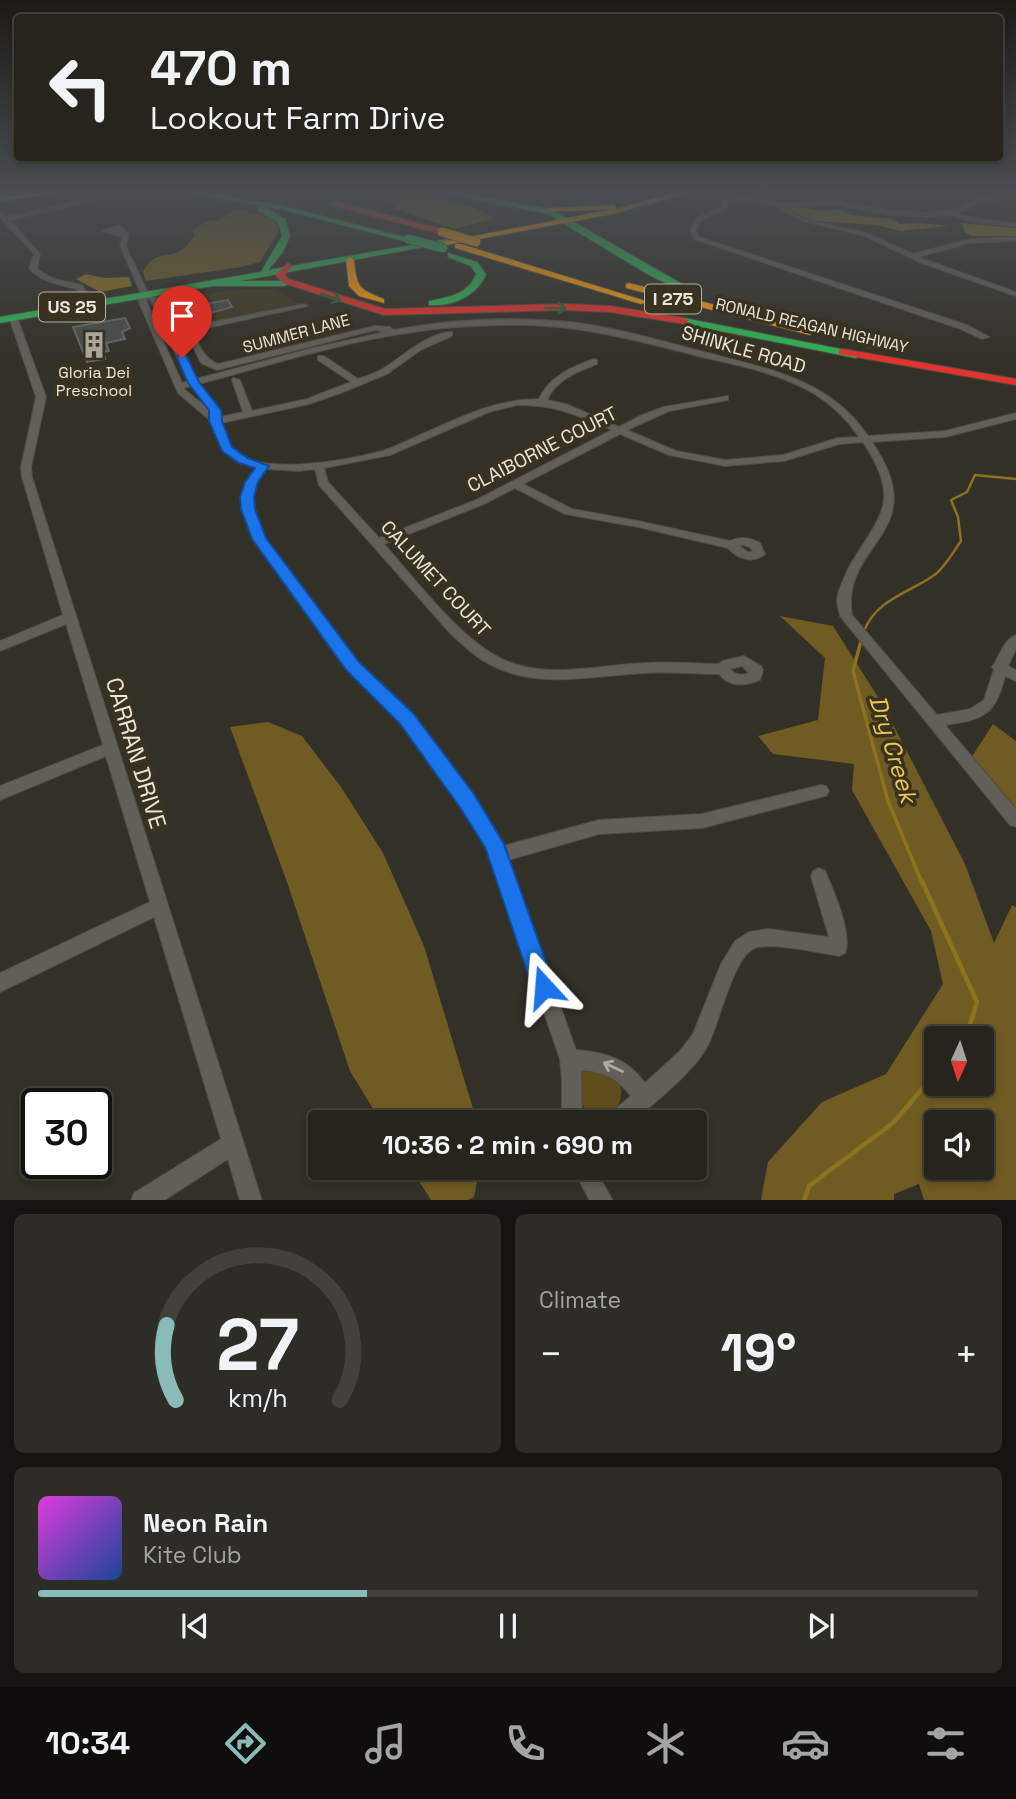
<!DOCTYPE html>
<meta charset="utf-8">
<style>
:root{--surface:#26241d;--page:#2e2c26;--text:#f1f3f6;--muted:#a4a4a4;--line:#42413b;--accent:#8bbbb9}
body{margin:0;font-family:"Space Grotesk",sans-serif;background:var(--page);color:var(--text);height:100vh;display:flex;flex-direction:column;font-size:26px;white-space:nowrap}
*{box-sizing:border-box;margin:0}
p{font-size:23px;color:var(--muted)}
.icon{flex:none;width:38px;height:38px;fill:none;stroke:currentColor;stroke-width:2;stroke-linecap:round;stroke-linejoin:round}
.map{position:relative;height:1200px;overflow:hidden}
.drawer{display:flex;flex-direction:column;gap:14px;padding:14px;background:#151410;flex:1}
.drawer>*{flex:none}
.banner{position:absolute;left:14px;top:14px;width:989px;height:147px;border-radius:7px;box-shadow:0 4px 10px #0003,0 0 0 2px var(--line);background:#26241d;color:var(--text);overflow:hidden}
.needle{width:46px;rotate:183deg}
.tools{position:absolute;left:924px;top:1026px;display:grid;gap:14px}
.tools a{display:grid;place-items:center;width:70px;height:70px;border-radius:7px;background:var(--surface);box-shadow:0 4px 10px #0003,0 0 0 2px var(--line);font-size:35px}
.speed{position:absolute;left:21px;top:1088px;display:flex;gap:14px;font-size:35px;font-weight:700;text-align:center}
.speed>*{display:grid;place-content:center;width:91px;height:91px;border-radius:50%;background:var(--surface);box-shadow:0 4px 10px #0003,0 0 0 2px var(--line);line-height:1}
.speed .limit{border:4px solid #111;border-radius:10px;background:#fff;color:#111}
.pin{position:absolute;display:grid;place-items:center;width:60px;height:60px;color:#fff;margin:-72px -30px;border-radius:50% 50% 50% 0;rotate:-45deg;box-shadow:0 0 7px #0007}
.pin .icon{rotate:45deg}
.me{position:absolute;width:77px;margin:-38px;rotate:341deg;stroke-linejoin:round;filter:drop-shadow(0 0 5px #0008)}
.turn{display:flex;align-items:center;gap:24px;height:147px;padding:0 21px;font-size:32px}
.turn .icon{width:91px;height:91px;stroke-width:2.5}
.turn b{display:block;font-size:49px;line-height:60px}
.big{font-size:52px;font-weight:600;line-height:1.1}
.drawer .card{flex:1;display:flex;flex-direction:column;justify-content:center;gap:10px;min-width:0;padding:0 24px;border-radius:10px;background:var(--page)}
.drawer .dial{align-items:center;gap:0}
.dial svg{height:182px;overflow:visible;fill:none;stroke:var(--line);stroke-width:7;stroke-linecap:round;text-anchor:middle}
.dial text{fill:var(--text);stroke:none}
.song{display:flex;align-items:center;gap:21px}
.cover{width:84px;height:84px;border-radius:10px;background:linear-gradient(135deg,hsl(300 70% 55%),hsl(220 70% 35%))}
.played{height:7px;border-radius:4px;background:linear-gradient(90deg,var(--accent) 35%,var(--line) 35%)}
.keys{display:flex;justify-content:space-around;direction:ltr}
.heat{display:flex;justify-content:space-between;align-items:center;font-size:38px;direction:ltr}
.drawer .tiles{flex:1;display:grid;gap:14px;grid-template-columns:1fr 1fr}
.card:last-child{grid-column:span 2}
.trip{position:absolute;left:308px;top:1110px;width:399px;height:70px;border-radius:7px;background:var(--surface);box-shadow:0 4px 10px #0003,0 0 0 2px var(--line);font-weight:600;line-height:70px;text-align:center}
.dock{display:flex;height:112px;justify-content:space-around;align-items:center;background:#0f0e0c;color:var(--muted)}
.dock .icon{width:49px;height:49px}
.dock .current{color:var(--accent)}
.dock b{font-size:32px;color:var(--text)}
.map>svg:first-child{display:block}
.built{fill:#423923}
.green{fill:#5f4d1a}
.forest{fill:#705b22;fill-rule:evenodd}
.water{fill:#8d721f}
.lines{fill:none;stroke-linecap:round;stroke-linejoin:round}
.stream-far2{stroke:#8d721f;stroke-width:2.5}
.stream-far1{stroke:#8d721f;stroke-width:3.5}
.stream{stroke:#8d721f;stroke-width:4.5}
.building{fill:#4a4d4b;stroke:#656966;stroke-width:2}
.street-casing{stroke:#504d44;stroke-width:2}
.fast-casing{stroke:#504d44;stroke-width:2}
.slow-casing{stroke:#504d44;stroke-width:2}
.jam-casing{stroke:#504d44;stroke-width:2}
.street{fill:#625f59;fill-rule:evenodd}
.fast{fill:#30b455;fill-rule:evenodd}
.slow{fill:#ff9f0a;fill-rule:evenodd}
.jam{fill:#e5322d;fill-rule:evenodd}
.fast-bridge-casing{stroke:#504d44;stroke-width:10;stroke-linecap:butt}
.slow-bridge-casing{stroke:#504d44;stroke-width:10;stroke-linecap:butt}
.fast-bridge{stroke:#30b455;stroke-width:9}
.slow-bridge{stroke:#ff9f0a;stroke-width:9}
.oneway{stroke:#366033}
.oneway2{stroke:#ada9a0}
.route{fill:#1a73e8;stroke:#114b97;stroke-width:2}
.labels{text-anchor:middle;stroke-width:7;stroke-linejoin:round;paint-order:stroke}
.far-street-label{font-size:16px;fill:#eae6db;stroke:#393221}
.far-poi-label{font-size:16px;fill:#eae6db;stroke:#393221}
.shield{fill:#393221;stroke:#b5b0a3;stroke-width:2}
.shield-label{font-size:18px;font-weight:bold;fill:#eae6db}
.street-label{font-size:19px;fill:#eae6db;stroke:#393221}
.near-street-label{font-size:23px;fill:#eae6db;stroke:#393221}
.near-water-label{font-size:24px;font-style:italic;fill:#eec551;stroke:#393221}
</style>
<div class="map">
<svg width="1016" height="1201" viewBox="0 0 1016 1201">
<rect width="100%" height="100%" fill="#333027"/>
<path class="built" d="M490,193H666L631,203L575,205Z
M248,289H273L304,306L171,332L153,298L159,294L163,298Z"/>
<path class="green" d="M581,1069C589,1070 602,1069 609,1073C627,1081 623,1104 611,1116C576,1125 581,1092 581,1069Z"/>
<path class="forest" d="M396,193C431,193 461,201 492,216L493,219L455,229L392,208L396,206L384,199Z
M236,209L268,216L279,225L278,233L260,262L241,267L146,281L143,272C155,248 166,261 183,249C187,246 191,240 195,236L192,230L208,221L219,220Z
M780,616L833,626L883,705L965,864L994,943L1012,905L1016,907V1200H924L919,1184L894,1194V1200H761L768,1162L822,1102L886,1074L943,984L931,931L852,790L854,764L773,754L758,736L818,720L825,658ZM936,1038H982V1083H936ZM936,1122H982V1167H936Z
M268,722L302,736L341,787L383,853L424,946L477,1122H381L350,1071L287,882L230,727Z
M993,724L1016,741V810L971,758Z
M410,1167H480L474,1197L468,1200H431Z"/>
<path class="water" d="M801,207L821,211L839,209L852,215L891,219L900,224L921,223L949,226L901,231L877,225L813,221L785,208Z
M962,223L1016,228V236H972L965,233Z
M86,274L104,278L129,277L132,286L100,292L76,279Z"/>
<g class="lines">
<path class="stream-far2" d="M864,631C876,600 908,593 933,576C944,569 953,552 961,541L958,517L951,500L967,492L975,475L1016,479"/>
<path class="stream-far1" d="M861,641L853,671L888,801L922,883"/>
<path class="stream" d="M922,881L977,1002L966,1038
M804,1201L809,1186L893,1123L936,1073"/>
</g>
<path class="building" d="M228,300L232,307L200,316L198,314L186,316L182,308Z
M125,318L130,328L122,332L125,339L106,343L109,351L103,352L105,359L87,362L73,327Z"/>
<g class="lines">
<defs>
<path id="street" d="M696,193L747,196L780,203L838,201L885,210L925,213L958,209L979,197L1016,193V196L981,201L962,212L956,214L973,218L1016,223V227L973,222L949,215L925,217L885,214L838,205L784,207L806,219L869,234L913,254L970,239L1016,237V241L970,243L918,257L1016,292V296L921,263L865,236L802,221L775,206L728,198L727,209L701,220L696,229L699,237L967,325L989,337L982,339L961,329L694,239L690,229L697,218L722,207V197Z
M90,198L92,201L10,220L40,254L37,268C49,280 65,281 82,285L94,303L90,305H87L76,289C59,284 42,283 29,268L34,254L0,217V211L7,217Z
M119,225L129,234L126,246L148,293L157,298L172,330L304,304L308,306L198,330C194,344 206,359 218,364L375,326L390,327L393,330C453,319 518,316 578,323C622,329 665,342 708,353C770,369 830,380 868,436L945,431L1016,413V419L945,437L872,442C935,534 840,542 852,615L937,715L970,709L984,700L994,669L992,667C1000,657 1002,641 1016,635V649L1008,666L1016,670V681L1005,676C995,716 984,719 945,725L1016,809V827L1010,825L840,616C839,611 837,605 837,600C838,589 844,579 848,569C878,516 904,504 863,442L839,444L784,461L725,466L669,455L620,434L523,484L572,509L638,521L730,541C741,536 750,538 760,543L765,554C752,564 738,559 728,548L638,527L565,514L515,488L484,504L384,544C416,580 460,639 502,659C545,680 599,665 645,663C670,661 695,664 719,664L722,661L744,656L761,666L763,670L760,680C745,686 730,688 719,674C694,674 668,671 643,673C593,676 540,689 493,666C476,658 463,645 450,633L319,485L315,469L299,471L266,469L257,482L252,497L253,509L264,538L358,664L412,715L471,795L503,846L599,820L702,814L821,785L826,786L829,791L826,796L821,797L702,828L599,834L508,860L576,1050C605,1052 628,1059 645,1083L679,1052L693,1034L721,964L735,941L749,932L768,929L829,937L811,876L813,871L819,868L825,871C833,889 853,935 845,953L839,956C820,953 769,941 753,949C733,959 719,1024 708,1045C695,1071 654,1103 632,1122H605L608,1115L631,1096C617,1078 604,1072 581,1070L582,1122H562V1080L560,1059L487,847L461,805L402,723L348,670L253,539L243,509L242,497L247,482L257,467L239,463L223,451L212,422L178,393L138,300L141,294L120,246L122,237L102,231ZM147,298L150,299L165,331L160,333L146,300ZM522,325C587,326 643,342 706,358C742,366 780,374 813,393C831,404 847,419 859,437L838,438L783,455L725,460L676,451L627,430L669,411L728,400V396L664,407L642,415L619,427L566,404L547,400C557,379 577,372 597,364V360L594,359C571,367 549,377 539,399C492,399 453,421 411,439C402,443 392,448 382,451C349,460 255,478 231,448C226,442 224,430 221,423L309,404L338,394L387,374L422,349L452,336V332C429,332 403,356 384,368C376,373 367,376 358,379L324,356H318V360L351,382L307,399L252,411L240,380L233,378L232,380L243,412L220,417V409L199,384C270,365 341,342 414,332C450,326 486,325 522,325ZM375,330L385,332L313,348L196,379L174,334L189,331L188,336L201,363L217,370ZM161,336H167L188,381L182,383ZM191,386L210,409L211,411L185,390L184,388ZM517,405C558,405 575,415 612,430L476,500L379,538L328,482L324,468L390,455L489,412ZM744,545L751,548L753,552H748L739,546ZM742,666L749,673C742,676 735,675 730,669Z
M10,315L17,317L46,397L31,467L32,477L262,1201H240L228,1159L163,1201H131L134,1193L221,1139L154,917L0,992V973L150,902L106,756L0,800V786L103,745L66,624L0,651V641L63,615L22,477L21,467L36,397L9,317Z
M572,1167H594L613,1201H590Z"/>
<path id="fast" d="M188,193H208L284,206L412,239L408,242L284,210Z
M443,193H461L553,210L696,292L688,294L649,275L548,214Z
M258,207H264L285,219L290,236L283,252L268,270L447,239L451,242L240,281H287V285L284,286H213L0,323V317L261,272L282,236L278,222L258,211Z
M448,253L477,262L486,274C477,296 452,307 429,305V301C448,297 468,295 476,274L471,266L448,257Z
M684,318L856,352L861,355L856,358L680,323L679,321Z
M797,321L876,343L877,345L872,348L793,326V322Z"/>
<path id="slow" d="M32,193H59L0,201V197Z
M673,193H687L613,214L447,245L443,242L614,209L545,212L548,208L614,205L617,209Z
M455,244H461L649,302L641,304L455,248Z
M350,257L354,260C357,287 358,289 384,299V303L359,296L349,286L346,260Z
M629,283L814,330L815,332L810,335L626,288V284Z"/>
<path id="jam" d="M333,201L445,230L446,232L442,234L330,205Z
M288,263L292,266L285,275L289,279L385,309L566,304L610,306L684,318L689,321L684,324L610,312L566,310L384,315L283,283L275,275Z
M843,349L1016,379V385L839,354V350Z"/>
</defs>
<use href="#street" class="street-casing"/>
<use href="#fast" class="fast-casing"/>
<use href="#slow" class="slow-casing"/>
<use href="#jam" class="jam-casing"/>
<use href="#street" class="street"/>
<use href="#fast" class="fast"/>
<use href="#slow" class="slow"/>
<use href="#jam" class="jam"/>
<defs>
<path id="fast-bridge" d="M408,239L443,248"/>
<path id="slow-bridge" d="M442,232L476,242"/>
</defs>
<use href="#fast-bridge" class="fast-bridge-casing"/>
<use href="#slow-bridge" class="slow-bridge-casing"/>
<use href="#fast-bridge" class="fast-bridge"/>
<use href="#slow-bridge" class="slow-bridge"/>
</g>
<defs><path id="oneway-shaft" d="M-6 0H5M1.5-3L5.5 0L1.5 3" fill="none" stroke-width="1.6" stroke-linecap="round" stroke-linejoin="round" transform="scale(1.75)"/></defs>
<g class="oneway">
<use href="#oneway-shaft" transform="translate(331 297) rotate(19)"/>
<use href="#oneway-shaft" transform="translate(556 308) rotate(-1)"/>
</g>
<use class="oneway2" href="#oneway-shaft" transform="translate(613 1067) rotate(-155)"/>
<linearGradient id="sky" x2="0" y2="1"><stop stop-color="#1c1a15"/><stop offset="0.53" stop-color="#4a4e52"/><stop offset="1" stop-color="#4a4e52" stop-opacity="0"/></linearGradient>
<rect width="1016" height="361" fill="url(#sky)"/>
<path class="route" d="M178,355H186L199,382L221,410L222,421L232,447L248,458L269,466L258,482L254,497L255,509L266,538L359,662L413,713L474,794L504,844L555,987L552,995L544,999L535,995L485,847L459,806L400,724L347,671L252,539L241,509L240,497L245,482L255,468L239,463L222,451L209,421V410L188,383L177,358Z"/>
<defs>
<symbol id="building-bare" viewBox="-9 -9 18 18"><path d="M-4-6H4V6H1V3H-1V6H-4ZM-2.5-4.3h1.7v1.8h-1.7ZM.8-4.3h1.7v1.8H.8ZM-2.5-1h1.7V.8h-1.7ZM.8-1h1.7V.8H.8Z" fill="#aaa69c" stroke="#393221" stroke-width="2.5" paint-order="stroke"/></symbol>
</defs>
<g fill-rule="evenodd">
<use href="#building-bare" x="75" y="326" width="38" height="38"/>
</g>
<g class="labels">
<g class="far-street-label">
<text transform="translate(812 325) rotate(13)" y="6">RONALD REAGAN HIGHWAY</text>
<text transform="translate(296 333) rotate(-15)" y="6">SUMMER LANE</text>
</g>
<g class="far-poi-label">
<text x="94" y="378">Gloria Dei<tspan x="94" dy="18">Preschool</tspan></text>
</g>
<g class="shield">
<rect x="645" y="284.5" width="56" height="29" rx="5"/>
<rect x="39" y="292.5" width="66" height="29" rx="5"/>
</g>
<g class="shield-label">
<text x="673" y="305">I 275</text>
<text x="72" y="313">US 25</text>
</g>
<g class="street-label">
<text transform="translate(744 349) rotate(16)" y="7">SHINKLE ROAD</text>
<text transform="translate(542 449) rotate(-27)" y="7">CLAIBORNE COURT</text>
<text transform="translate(436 578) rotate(47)" y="7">CALUMET COURT</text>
</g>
<g class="near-street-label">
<text transform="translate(136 753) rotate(73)" y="8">CARRAN DRIVE</text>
</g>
<g class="near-water-label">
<text transform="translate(893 749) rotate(73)" y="8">Dry Creek</text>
</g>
</g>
</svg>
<div class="tools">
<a><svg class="needle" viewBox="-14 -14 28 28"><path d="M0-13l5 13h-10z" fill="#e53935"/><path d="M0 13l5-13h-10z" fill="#a4a4a4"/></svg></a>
<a><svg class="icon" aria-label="sound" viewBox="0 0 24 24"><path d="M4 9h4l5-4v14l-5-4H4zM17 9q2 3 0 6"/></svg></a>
</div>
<div class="speed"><div class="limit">30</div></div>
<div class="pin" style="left:182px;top:358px;background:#d93025"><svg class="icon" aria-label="arrive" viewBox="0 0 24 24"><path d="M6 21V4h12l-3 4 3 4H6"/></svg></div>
<svg class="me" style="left:544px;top:987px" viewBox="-20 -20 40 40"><path d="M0-17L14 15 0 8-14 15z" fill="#1a73e8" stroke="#fff" stroke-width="4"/></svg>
<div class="trip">10:36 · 2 min · 690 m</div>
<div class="banner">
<div class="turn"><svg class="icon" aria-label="left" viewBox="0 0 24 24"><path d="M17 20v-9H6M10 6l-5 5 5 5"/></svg><div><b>470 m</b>Lookout Farm Drive</div></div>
</div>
</div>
<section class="drawer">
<div class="tiles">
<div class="card dial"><svg viewBox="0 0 100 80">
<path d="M14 69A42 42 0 1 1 86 69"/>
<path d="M14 69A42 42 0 0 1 10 36" stroke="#8bbbb9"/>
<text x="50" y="56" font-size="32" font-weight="700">27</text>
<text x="50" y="72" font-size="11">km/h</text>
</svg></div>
<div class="card"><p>Climate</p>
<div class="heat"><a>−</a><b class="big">19°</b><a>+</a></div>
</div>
<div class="card">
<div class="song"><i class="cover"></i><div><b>Neon Rain</b><p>Kite Club</p></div></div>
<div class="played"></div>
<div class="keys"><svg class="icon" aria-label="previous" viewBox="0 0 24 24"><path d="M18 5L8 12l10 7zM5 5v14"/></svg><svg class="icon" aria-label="pause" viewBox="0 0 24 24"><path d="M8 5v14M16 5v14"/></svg><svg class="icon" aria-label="next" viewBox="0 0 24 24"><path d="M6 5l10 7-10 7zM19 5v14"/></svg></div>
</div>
</div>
</section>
<nav class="dock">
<b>10:34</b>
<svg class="icon current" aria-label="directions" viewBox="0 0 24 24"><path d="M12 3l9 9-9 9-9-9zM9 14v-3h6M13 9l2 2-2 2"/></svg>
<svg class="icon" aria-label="music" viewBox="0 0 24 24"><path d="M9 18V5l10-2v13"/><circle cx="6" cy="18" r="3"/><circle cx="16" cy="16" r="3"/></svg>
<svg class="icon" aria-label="phone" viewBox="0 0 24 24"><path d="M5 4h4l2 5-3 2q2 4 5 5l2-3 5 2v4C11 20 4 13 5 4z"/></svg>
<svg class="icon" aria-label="climate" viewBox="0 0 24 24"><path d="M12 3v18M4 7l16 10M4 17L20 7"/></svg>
<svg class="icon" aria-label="car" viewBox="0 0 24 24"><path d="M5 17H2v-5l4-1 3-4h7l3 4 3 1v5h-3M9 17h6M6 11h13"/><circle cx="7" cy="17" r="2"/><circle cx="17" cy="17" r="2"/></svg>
<svg class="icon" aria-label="filters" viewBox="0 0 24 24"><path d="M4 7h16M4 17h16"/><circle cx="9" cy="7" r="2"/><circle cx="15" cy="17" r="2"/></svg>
</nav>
